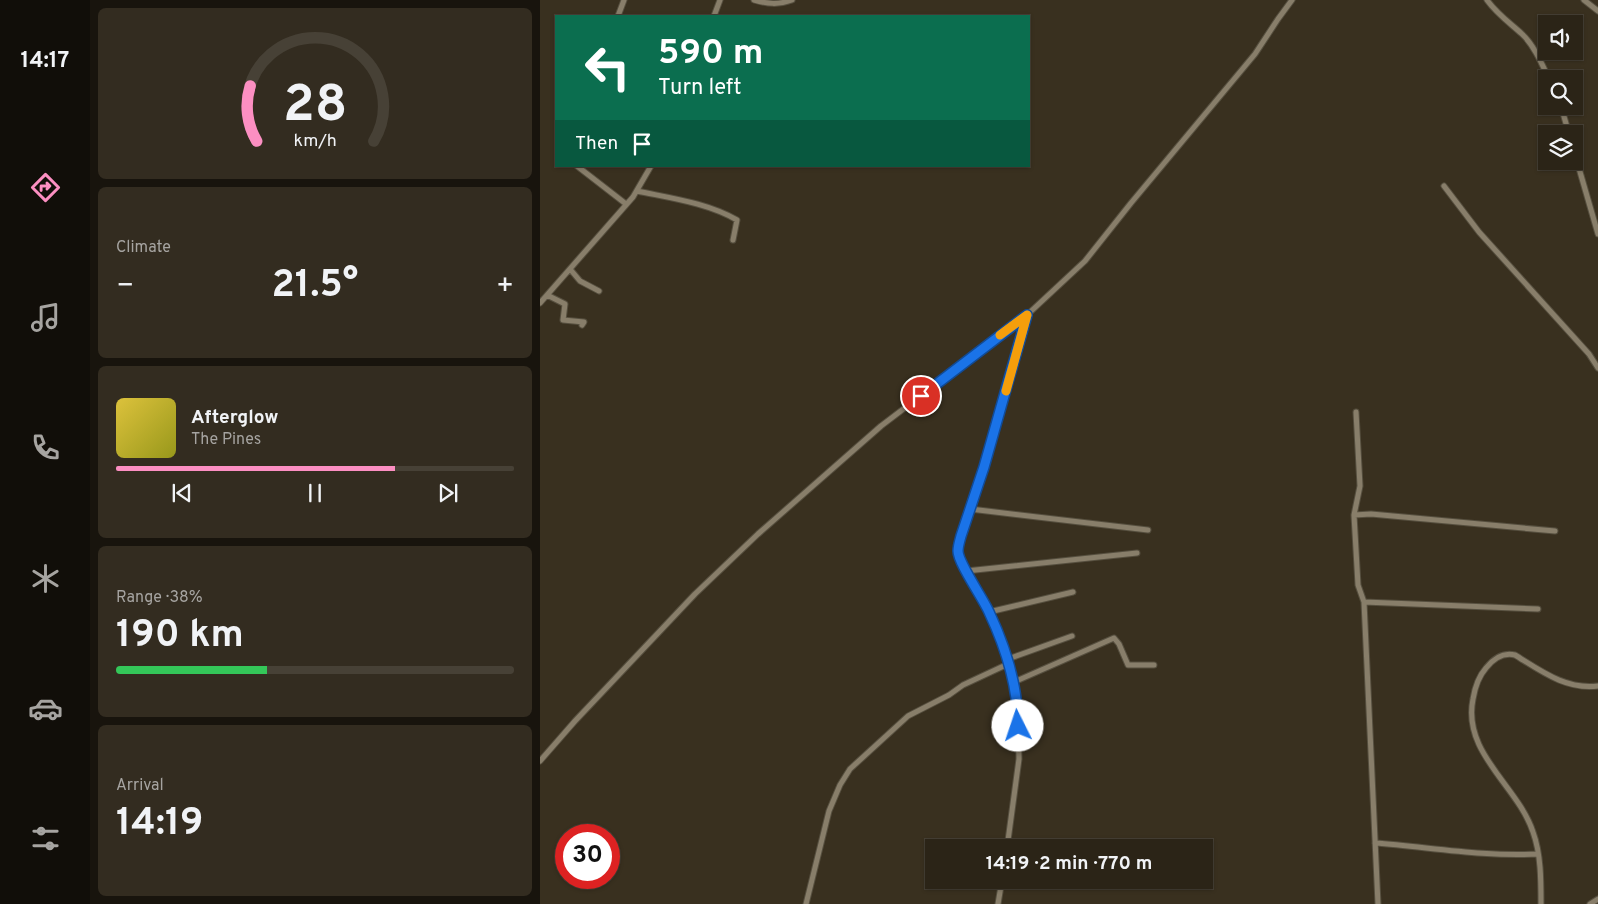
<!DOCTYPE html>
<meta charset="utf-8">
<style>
:root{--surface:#2b2417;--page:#332c20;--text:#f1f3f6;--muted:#a6a4a1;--line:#474136;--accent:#fc8fc2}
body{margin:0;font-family:Overpass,sans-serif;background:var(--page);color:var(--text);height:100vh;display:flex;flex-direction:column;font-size:19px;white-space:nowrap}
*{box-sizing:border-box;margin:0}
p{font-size:16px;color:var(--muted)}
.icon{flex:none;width:28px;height:28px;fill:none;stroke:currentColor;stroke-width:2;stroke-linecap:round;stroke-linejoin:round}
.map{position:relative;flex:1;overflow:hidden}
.sheet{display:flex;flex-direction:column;gap:8px;padding:8px;background:#18140d;width:450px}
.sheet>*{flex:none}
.guide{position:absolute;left:15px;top:15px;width:475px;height:152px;border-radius:0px;box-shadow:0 1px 4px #0004,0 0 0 1px var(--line);background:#0b6e4f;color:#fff;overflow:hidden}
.tools{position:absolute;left:998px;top:15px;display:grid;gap:10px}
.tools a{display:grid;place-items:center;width:45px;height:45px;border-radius:0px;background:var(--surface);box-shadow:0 1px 4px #0004,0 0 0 1px var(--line);font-size:25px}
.speed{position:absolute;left:15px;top:824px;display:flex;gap:10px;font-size:25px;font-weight:700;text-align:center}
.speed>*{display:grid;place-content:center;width:65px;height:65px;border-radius:50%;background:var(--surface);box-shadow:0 1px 4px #0004,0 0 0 1px var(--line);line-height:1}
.speed .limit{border:8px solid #d22;background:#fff;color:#111}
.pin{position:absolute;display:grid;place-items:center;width:42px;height:42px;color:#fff;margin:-21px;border:2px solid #fff;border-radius:50%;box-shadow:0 1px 5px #0007}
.me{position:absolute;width:55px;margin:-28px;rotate:356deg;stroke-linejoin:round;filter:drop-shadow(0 0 4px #0008)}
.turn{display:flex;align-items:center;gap:18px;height:105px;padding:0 20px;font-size:22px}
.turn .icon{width:65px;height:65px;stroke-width:2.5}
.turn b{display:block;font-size:35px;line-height:42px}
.then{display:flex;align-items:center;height:48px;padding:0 20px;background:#0003;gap:10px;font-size:19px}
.big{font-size:38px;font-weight:700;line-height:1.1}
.sheet .card{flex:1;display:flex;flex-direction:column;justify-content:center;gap:8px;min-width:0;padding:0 18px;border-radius:8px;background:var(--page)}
.sheet .dial{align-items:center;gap:0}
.dial svg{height:130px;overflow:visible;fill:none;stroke:var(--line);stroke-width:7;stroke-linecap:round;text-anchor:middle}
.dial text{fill:var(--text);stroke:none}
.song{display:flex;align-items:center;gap:15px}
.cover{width:60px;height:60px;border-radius:8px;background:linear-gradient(135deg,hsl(50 70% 55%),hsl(60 70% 35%))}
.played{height:5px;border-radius:2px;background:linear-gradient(90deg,var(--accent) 70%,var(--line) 70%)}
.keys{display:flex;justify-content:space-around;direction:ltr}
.heat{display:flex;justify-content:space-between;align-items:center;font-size:28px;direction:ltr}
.charge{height:8px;border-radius:4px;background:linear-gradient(90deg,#34c759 38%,var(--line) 0)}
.trip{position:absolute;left:385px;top:839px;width:288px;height:50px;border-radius:0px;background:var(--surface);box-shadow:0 1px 4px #0004,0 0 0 1px var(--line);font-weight:700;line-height:50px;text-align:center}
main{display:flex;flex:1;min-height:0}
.menu{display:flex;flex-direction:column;width:90px;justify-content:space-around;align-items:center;background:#110e09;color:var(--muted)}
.menu .icon{width:35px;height:35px}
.menu .on{color:var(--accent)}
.menu b{font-size:22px;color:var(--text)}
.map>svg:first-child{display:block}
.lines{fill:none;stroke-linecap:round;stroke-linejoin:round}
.minor-casing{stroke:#564f3f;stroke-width:7}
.minor{stroke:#887e6a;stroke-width:5}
.route-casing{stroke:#114b97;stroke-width:12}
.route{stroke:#1a73e8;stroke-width:9}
.slow{stroke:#f59e0b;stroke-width:9}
</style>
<main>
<nav class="menu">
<b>14:17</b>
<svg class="icon on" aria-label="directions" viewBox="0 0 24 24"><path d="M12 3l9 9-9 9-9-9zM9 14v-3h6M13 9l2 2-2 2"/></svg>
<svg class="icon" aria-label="music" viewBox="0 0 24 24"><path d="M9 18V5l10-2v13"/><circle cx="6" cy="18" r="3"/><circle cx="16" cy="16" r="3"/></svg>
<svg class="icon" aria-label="phone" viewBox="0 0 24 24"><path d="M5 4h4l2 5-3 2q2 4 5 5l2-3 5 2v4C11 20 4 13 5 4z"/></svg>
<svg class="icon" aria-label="climate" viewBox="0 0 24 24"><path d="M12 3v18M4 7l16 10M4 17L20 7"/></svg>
<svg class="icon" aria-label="car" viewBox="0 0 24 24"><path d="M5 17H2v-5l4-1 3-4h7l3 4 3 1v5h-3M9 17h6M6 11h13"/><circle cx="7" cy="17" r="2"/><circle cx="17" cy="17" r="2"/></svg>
<svg class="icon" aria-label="filters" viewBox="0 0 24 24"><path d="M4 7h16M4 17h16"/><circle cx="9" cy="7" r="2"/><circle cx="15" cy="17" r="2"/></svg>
</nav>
<section class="sheet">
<div class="card dial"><svg viewBox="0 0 100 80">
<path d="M14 69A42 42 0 1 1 86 69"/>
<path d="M14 69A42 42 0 0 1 10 35" stroke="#fc8fc2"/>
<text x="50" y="56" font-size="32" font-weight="700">28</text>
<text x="50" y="72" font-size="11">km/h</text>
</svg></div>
<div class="card"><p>Climate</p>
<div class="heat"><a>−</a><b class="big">21.5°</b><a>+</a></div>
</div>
<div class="card">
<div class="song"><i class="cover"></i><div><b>Afterglow</b><p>The Pines</p></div></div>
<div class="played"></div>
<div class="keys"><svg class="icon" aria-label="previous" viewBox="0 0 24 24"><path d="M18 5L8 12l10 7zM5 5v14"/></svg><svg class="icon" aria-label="pause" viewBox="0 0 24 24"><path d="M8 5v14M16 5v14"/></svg><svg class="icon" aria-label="next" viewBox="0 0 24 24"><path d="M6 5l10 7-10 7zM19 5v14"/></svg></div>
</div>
<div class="card"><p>Range · 38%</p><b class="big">190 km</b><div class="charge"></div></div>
<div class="card"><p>Arrival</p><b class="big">14:19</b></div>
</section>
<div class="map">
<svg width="1058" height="904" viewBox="0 0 1058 904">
<rect width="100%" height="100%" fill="#39301f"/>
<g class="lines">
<defs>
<path id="minor" d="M214,0C228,4 238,5 252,0
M947,0C957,14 970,23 982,34C994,45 1002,64 1009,79
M1044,0L1058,11
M78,16L84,0
M174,16L180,0
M1021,106L1029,134
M1034,151L1058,234
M37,166L86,204
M904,186L939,232L1049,354L1058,368
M97,191C130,198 168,203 197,220L193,240
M30,269L40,281L59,291
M7,295L25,304L23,320L44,322L42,325
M0,303L93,197L111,166
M816,412L820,486L814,515L818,585L824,602L838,904
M430,509L608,530
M814,515L831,514L1015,531
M426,571L597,553
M824,602L998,609
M449,612L533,592
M468,659L532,636
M474,682L574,638L579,644L588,665H614
M0,761L35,721L155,594L218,534L341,426L487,315L545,261L591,203L715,54L738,19L752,0
M835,843C889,847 944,857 998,854
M467,848L479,759L478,712L474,682L468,659L449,612L420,561L418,551L421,536L444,467L487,315
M266,904L289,811L300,785L310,769L368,716L409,695L423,685L468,664
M458,904L462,880
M1001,904C1001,880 1001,854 993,832C978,786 922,753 933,699C935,687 938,677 946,668C954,658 963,652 975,655C1001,671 1026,690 1058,686
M1050,904L1058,899"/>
</defs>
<use href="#minor" class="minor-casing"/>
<use href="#minor" class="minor"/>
</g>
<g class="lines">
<defs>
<path id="route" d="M381,396L487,315L444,467L421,536C420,540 418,546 418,551C418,563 443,598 449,612C466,648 478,687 478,726"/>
</defs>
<use href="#route" class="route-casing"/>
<use href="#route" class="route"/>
<path class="slow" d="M460,335L487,315L466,391"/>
</g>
</svg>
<div class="tools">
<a><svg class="icon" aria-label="sound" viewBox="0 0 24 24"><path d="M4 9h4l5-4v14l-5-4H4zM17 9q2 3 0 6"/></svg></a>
<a><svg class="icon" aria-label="search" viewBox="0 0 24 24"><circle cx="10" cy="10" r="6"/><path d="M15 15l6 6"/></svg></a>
<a><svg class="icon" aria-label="layers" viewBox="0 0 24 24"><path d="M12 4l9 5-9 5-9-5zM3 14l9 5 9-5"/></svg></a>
</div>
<div class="speed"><div class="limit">30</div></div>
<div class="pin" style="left:381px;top:396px;background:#d93025"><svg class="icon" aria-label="arrive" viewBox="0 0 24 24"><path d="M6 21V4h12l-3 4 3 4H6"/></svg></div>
<svg class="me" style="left:478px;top:726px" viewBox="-20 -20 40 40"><circle r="19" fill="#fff"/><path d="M0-13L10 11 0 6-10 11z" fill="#1a73e8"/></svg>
<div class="trip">14:19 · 2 min · 770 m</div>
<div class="guide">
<div class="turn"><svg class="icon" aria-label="left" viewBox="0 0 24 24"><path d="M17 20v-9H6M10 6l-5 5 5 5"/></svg><div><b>590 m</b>Turn left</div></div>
<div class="then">Then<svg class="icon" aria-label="arrive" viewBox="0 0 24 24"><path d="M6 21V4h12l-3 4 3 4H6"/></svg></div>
</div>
</div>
</main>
